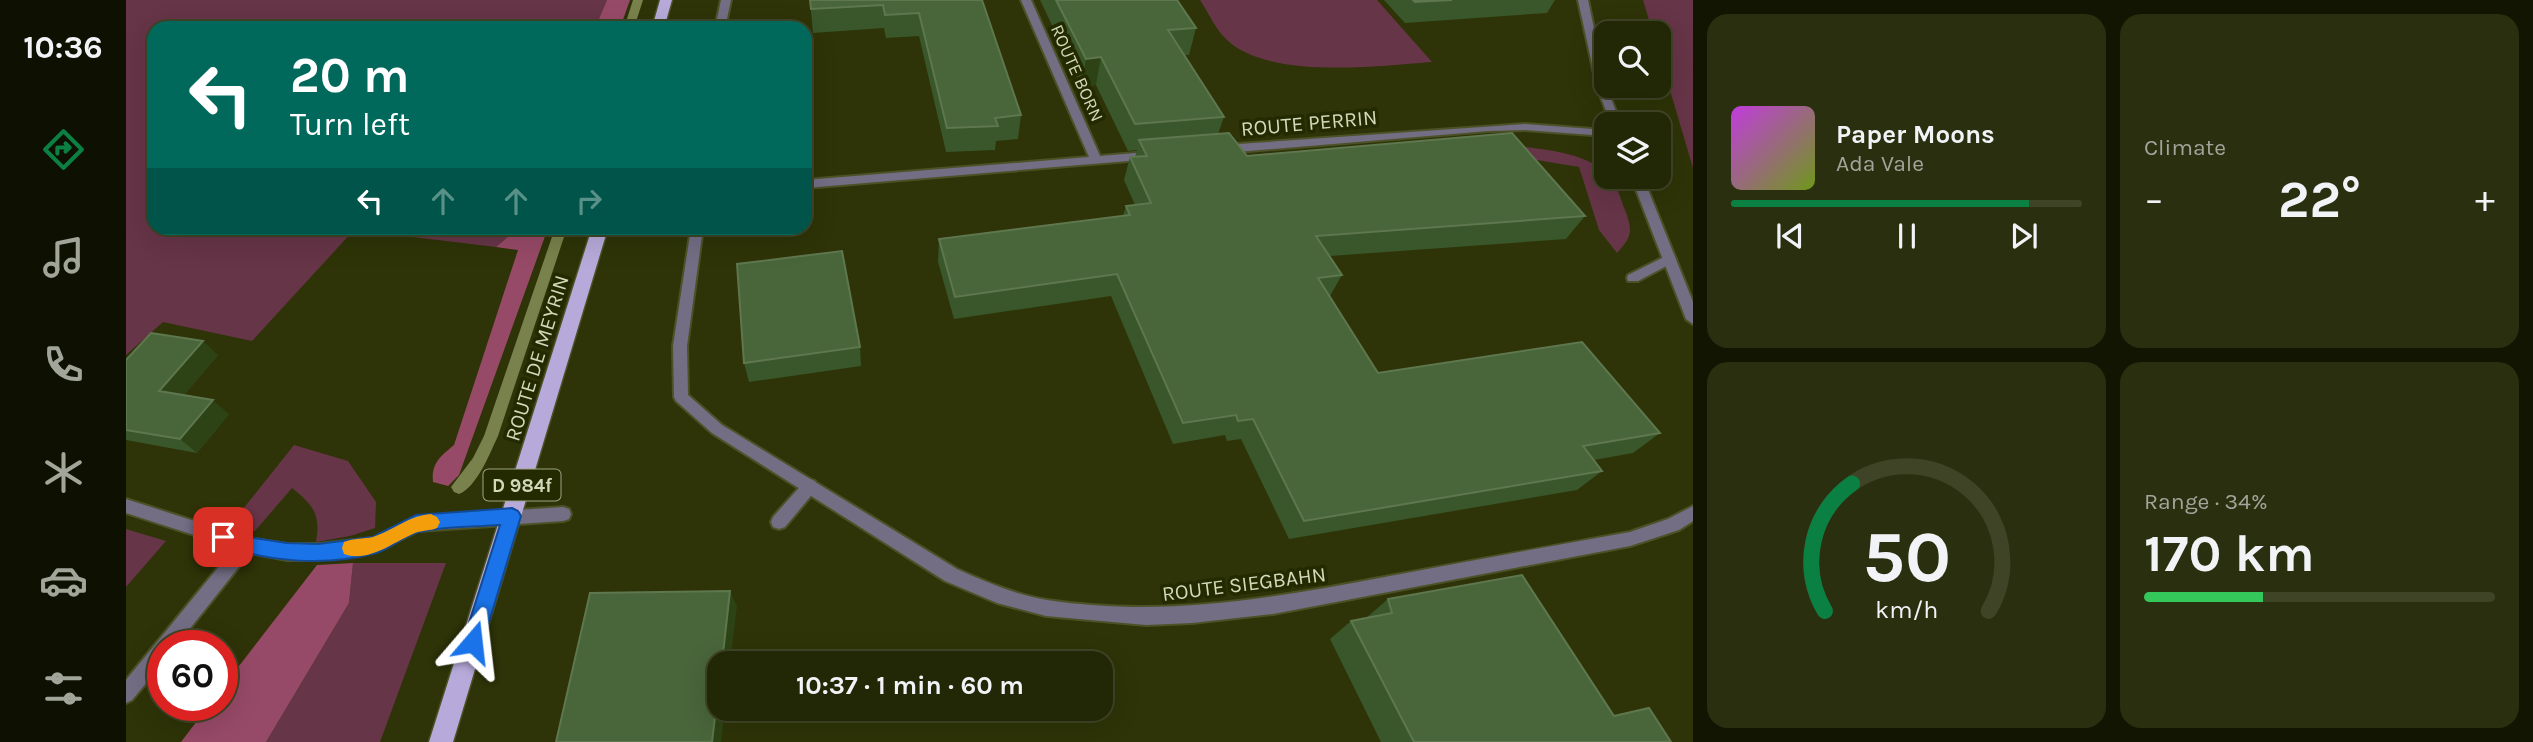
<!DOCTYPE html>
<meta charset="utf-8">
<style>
:root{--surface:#222705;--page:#2a2f0f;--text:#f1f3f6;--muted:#a2a59a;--line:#3f4427;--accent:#0b8043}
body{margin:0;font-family:Karla,sans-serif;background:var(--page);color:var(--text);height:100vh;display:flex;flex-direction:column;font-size:26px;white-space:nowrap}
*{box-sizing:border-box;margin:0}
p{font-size:23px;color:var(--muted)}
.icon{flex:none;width:38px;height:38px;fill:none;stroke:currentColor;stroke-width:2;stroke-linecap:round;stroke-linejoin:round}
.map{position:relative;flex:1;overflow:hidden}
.side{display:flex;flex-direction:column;gap:14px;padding:14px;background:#131503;width:840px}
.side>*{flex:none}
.top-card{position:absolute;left:21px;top:21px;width:665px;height:214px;border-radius:21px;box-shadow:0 7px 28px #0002,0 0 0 2px var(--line);background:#00695c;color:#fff;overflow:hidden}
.fabs{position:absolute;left:1468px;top:21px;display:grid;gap:14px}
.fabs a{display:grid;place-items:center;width:77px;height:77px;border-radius:14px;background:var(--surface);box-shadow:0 7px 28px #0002,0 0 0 2px var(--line);font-size:35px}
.speed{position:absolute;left:21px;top:630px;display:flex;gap:14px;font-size:35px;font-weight:700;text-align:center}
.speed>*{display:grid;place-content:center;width:91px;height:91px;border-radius:50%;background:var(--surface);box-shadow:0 7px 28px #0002,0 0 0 2px var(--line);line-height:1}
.speed .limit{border:10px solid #d22;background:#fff;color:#111}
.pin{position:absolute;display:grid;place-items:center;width:60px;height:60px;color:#fff;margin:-30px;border-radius:14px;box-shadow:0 4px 10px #0006}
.me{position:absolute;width:77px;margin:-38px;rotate:17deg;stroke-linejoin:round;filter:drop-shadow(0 0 5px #0008)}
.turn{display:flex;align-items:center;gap:24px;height:147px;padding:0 28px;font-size:32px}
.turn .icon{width:91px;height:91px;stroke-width:2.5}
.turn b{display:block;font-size:49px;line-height:60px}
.lanes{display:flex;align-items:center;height:66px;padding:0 28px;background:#0003;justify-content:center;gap:35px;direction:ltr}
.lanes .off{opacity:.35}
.big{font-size:52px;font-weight:700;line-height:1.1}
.side .tile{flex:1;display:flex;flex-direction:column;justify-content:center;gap:10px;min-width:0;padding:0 24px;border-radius:21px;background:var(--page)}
.side .dial{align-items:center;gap:0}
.dial svg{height:182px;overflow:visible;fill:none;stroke:var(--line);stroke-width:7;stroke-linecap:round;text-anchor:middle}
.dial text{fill:var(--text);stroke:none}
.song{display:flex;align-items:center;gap:21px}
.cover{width:84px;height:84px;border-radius:10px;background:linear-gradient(135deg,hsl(290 70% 55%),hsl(80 70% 35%))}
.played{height:7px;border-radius:4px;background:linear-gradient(90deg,var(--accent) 85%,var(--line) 85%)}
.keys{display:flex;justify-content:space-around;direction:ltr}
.heat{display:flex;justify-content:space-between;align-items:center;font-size:38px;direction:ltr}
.charge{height:10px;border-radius:5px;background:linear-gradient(90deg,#34c759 34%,var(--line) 0)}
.side .tiles{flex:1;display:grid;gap:14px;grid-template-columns:repeat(2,1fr)}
.trip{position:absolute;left:581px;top:651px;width:406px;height:70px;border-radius:21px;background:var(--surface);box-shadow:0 7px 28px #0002,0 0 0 2px var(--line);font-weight:700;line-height:70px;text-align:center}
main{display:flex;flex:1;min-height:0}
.menu{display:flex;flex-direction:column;width:126px;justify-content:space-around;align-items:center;background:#0e1002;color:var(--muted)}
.menu .icon{width:49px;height:49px}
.menu .selected{color:var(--accent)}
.menu b{font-size:32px;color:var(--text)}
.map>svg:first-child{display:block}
.green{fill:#663547}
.forest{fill:#974a67}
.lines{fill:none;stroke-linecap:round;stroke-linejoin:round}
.stream{fill:#79824c;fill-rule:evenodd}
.service-casing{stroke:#4c5227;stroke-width:4}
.minor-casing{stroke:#4c5227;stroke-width:4}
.primary-casing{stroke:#4c5227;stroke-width:3}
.service{fill:#746e85;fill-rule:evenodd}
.minor{fill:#746e85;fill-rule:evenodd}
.primary{fill:#b7aada;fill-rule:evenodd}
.wall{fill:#39572a}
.shaded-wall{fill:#2d4315}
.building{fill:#49653a;stroke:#5e774e;stroke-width:2}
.route{fill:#1a73e8;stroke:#114b97;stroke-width:2}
.slow{fill:#f59e0b}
.labels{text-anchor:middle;stroke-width:7;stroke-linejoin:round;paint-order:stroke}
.far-street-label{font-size:18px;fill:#d2d9bb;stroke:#242a00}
.shield{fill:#242a00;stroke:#9ea483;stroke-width:2}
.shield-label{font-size:19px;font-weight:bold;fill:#d2d9bb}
.street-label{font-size:21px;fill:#d2d9bb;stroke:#242a00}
</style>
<main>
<nav class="menu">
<b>10:36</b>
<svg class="icon selected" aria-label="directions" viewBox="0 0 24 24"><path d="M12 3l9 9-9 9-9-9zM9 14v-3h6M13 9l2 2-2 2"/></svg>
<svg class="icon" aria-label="music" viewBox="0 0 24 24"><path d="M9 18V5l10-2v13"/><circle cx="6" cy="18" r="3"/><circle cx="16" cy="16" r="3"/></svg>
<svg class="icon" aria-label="phone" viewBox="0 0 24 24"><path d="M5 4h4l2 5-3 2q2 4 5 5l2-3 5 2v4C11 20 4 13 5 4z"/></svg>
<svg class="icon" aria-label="climate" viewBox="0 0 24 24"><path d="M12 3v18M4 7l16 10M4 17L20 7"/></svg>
<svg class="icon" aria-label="car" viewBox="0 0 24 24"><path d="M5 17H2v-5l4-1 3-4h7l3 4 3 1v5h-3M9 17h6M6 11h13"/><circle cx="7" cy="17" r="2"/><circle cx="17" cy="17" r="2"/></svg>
<svg class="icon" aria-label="filters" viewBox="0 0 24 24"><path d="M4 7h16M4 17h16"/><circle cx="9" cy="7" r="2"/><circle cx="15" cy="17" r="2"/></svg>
</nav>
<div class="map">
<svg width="1567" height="742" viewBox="0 0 1567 742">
<rect width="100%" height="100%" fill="#2e3407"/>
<path class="green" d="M0,0H481L469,28H28V228H392L370,247L228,230L126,341L37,322L0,355Z
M1074,0H1251L1306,62C1252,66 1137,81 1097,36C1088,26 1082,12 1074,0Z
M1517,0H1567V168L1533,53V33H1527Z
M1392,146C1427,151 1465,153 1486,180C1492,187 1495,201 1499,210C1507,231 1506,237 1491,253L1473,230L1453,167L1405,159Z
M168,445L222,461L250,502L249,528L224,536L190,542C195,514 187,505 166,488L129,531L105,524Z
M0,529L40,541L0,587Z
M227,563H320L254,742H140L223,603Z"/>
<path class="forest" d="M481,0H504L494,28H469Z
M392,228H422L333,475L322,486L307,482C305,463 315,456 328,445L392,250L370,247Z
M227,563L223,603L140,742H55L83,705H96V688L191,565Z"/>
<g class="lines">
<path class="stream" d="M507,0H517L508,28H498Z
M429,228H441L372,436C364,453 351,487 333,494L328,492L325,487L347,458L358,436Z"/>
<defs>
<path id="service" d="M1544,254L1550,259L1548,262L1512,281H1502L1501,278L1502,275Z
M684,479L689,481L692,486L689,491L659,527L653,529L647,527L645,522L647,517L679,481Z
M0,499L121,538L161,544H192L247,538L290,517L437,507L443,509L445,514L443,519L437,521L292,531L249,552L192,560H161L124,553L50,646H37V663L6,700L0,703V680L108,548L0,513Z"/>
<path id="minor" d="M595,0H605L599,28H589Z
M895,0H905L974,156L1022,152L1028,156L1026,159L679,188V180L963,157Z
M1452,0H1462L1480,86L1495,124H1485L1471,87Z
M1399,124L1480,130V136L1399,130L1362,131L1098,153L1092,149L1098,145Z
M1505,177H1517L1567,302V324L1560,319Z
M565,228H577L561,346L562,395L596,425L831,569C860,582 890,595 921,600C1040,618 1147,598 1264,576C1344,561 1424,546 1504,532L1542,519L1567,506V521L1553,530L1504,546L1147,614L1066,623L1020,625L920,616L871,603L819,581L586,433L550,401L548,397L547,346Z"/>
<path id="primary" d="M534,0H546L538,28H526Z
M466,228H482L327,742H303Z"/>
</defs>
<use href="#service" class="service-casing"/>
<use href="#minor" class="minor-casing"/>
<use href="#primary" class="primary-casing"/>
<use href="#service" class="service"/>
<use href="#minor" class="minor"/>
<use href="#primary" class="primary"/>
</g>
<path class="wall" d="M684,0H856L895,115L892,139L870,141L869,150L820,152L793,36L760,38L758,28L687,33Z
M914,0H1051L1070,28L1063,55H1058L1098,117L1092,134L1121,156L1459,216L1440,239L1204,256L1216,275L1204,296L1252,373L1534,433L1507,453L1468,460L1476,471L1451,490L1163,539L1115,439L1101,441L1099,435L1047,444L985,296L828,319L812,262L813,239L997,216L1000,206L1009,205L998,180L1004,157H1009L1011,150L1002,151L970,85L955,86Z
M1258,0H1429L1421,13L1279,23Z
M734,347L735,366L623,382L618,363Z
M92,355L58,395L103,414L71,453L0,440V360Z
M1262,599L1488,716L1545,742H1255L1204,639L1225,621L1240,618Z"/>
<path class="shaded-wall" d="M975,57L970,85L955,86L960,59Z
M77,341L92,355L50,405L33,391Z
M87,400L103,414L71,453L54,439Z
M604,591L611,606L604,663H596Z
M593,683V709H599L595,742H586Z"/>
<path class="building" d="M684,0H856L895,115L869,118L872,126L821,128L793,13L759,15L757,5L685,9Z
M930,0H1051L1070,28L1042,30L1098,117L1009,124L975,57L960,59Z
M1287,0H1326L1289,2Z
M1103,133L1121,156L1386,133L1459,216L1190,236L1216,275L1192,278L1252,373L1456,342L1534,433L1457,446L1476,471L1178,521L1127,419L1112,421L1110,415L1057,423L991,274L829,297L813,239L1004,215L1000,206L1025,203L1004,157L1021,156L1013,140Z
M716,251L734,347L618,363L611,264Z
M25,333L77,341L33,391L87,400L54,439L0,430V360Z
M1396,575L1488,716L1523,708L1545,742H1288L1225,621L1266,613L1262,599Z
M604,591L596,663H593V683L586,742H430L464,593Z"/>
<path class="route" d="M386,508L392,511L395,516L357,642L354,649L347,651L340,649L337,642L374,525C348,527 318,526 293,532C278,535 265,549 250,553C198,567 140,562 90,543L88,537L90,532L97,529L121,537L161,543L192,544L247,537L290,515Z"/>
<path class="slow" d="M305,514L311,517L314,522L311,528C304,531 296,530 289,533C267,542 243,563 218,554L216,548L218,542C228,538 237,539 247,537C268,530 282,516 305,514Z"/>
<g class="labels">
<g class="far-street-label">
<text transform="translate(951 73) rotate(66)" y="6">ROUTE BORN</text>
</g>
<rect class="shield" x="357.5" y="469.5" width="77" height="31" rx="5"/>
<g class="shield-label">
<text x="396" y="492">D 984f</text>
</g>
<g class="street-label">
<text transform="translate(1183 123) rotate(-5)" y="7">ROUTE PERRIN</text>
<text transform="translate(411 358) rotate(-73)" y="7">ROUTE DE MEYRIN</text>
<text transform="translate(1118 584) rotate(-7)" y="7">ROUTE SIEGBAHN</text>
</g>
</g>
</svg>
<div class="fabs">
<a><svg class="icon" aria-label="search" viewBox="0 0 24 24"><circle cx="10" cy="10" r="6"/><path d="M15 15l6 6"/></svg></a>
<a><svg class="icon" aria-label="layers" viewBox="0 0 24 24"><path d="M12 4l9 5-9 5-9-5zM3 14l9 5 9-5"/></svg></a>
</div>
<div class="speed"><div class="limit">60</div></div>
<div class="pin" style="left:97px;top:537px;background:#d93025"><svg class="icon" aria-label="arrive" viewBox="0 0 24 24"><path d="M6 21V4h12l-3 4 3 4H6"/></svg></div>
<svg class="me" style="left:347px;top:642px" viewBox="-20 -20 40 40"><path d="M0-17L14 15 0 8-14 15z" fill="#1a73e8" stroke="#fff" stroke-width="4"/></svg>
<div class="trip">10:37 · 1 min · 60 m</div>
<div class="top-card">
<div class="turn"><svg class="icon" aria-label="left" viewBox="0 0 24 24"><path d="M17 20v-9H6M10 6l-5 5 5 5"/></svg><div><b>20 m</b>Turn left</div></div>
<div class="lanes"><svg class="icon" aria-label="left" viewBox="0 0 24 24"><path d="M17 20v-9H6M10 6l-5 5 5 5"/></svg><svg class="icon off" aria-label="ahead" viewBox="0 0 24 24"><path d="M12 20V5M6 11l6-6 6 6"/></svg><svg class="icon off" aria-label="ahead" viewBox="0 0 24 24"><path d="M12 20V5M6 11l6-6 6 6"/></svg><svg class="icon off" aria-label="right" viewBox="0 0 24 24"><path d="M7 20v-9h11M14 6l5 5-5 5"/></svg></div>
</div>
</div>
<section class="side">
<div class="tiles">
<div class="tile">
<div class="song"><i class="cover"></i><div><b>Paper Moons</b><p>Ada Vale</p></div></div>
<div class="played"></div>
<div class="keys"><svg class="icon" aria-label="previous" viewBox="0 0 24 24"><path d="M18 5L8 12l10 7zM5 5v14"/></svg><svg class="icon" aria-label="pause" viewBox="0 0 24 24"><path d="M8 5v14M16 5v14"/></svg><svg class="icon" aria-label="next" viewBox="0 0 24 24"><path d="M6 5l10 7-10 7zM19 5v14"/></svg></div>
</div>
<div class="tile"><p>Climate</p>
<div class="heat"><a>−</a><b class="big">22°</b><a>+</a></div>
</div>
<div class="tile dial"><svg viewBox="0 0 100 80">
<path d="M14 69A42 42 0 1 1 86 69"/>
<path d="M14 69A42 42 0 0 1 26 13" stroke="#0b8043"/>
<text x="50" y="56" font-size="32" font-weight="700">50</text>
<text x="50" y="72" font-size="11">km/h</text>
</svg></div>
<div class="tile"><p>Range · 34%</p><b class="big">170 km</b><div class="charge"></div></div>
</div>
</section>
</main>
